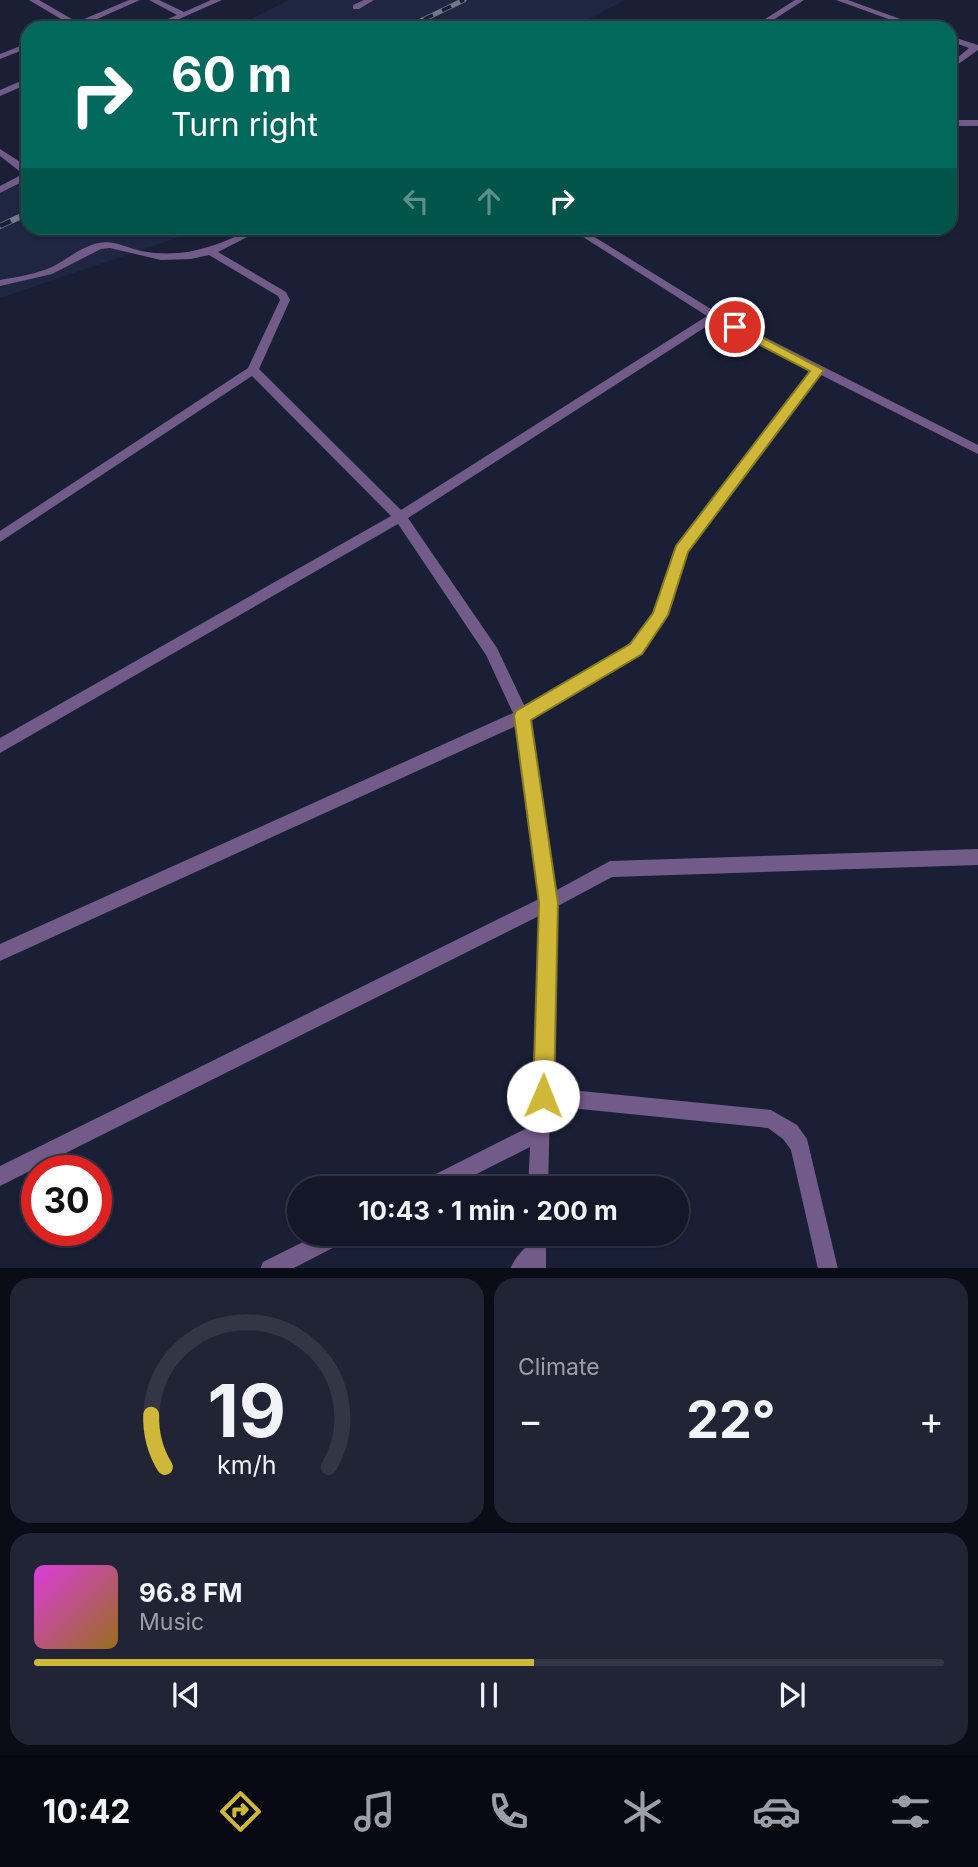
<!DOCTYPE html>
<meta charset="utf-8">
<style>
:root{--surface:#131728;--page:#202434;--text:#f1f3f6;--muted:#9d9fa8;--line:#323645;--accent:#cfb837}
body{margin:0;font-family:Inter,sans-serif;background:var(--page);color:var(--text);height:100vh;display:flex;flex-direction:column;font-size:26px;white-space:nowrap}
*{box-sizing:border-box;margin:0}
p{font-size:23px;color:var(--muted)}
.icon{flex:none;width:38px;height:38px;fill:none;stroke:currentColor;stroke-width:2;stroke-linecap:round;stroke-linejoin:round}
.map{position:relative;height:1268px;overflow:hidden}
.side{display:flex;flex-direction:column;gap:10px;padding:10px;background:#0a0d16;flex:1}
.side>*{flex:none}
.guide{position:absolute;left:21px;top:21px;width:936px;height:214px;border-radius:21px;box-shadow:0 2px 5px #0004,0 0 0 2px var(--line);background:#00695c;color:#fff;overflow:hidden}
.speed{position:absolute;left:21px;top:1155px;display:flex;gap:14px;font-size:35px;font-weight:700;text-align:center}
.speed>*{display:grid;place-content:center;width:91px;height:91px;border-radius:50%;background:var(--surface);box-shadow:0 2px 5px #0004,0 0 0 2px var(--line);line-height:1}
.speed .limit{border:10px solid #d22;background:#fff;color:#111}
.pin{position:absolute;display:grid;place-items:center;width:60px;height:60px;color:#fff;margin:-30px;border:4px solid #fff;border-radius:50%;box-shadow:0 2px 7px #0007}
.me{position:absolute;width:77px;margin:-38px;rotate:1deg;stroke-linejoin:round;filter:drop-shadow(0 0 5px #0008)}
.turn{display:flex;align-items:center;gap:24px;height:147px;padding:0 35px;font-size:32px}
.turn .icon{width:91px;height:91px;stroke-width:2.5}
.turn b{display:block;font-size:49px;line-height:60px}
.lanes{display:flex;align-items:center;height:66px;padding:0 35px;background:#0003;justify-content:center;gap:35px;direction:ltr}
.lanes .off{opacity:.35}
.big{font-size:52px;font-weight:700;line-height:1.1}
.side .card{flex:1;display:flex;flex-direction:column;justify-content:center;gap:10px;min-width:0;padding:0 24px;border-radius:21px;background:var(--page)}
.side .dial{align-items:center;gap:0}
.dial svg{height:182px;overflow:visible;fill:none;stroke:var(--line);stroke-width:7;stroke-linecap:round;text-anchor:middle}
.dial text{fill:var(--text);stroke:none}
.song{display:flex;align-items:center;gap:21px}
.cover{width:84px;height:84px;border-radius:10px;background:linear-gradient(135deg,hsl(300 70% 55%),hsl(40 70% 35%))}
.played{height:7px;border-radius:4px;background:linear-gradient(90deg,var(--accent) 55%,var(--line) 55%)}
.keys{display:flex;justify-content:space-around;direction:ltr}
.heat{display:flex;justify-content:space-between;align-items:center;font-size:38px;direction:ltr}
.side .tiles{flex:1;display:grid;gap:10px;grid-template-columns:1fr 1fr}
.card:last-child{grid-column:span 2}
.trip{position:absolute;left:287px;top:1176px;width:402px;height:70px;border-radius:35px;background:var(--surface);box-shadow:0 2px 5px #0004,0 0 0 2px var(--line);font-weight:700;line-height:70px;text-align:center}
.menu{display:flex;height:112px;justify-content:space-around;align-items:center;background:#080910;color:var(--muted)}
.menu .icon{width:49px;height:49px}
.menu .active{color:var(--accent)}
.menu b{font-size:32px;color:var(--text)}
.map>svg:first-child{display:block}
.built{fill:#1f2642}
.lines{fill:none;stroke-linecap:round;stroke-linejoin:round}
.lane{fill:#725b89;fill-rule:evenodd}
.street{fill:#725b89;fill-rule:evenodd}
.rail-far1-casing{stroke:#73788b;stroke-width:5}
.rail-casing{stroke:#73788b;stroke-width:6}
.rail-far1{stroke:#191f35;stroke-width:3.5;stroke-dasharray:10;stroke-linecap:butt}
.rail{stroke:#191f35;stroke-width:4.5;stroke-dasharray:12;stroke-linecap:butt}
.route{fill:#cfb837;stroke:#877824;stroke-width:2}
</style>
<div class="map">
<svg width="978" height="1269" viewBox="0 0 978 1269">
<rect width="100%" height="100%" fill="#191f35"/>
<path class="built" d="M289,0H625L572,28H233Z
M28,180V228H198L177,238L0,298V193Z"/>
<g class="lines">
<path class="lane" d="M836,0H848L925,28H913Z
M950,36L978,45V50L950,70V64L969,48L950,41Z
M950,120H978V126H950Z
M535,1242L542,1245L545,1252L534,1269H510C515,1258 524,1246 535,1242Z"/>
<path class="street" d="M29,0H39L77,22L129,0H140L77,28H66L71,25Z
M149,0H159L184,12L211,0H222L159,28H148L177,15Z
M364,0H374L359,9H353V5Z
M795,0H804L761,28H751Z
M620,20L638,26L639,28H628L620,25L614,28H604Z
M28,43V48L0,59V54Z
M28,78V84L0,96V90Z
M0,149L28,167V179L0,193V186L23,174L0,156Z
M253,228H265L218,252L286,292L290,300L259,369L401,510L707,316L569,228H580L719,314L978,445V454L821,375L687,552L667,615L641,653L530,719L555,891L610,861L978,849V865L612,877L556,907L551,1088L771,1110L797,1125L807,1139L838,1269H818L791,1150L783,1139L768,1128L550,1106L548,1188H528L530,1147L449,1188H419L422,1181L531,1126L539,916L0,1186V1166L539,899L516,726L0,961V944L513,713L486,655L398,524L0,753V738L391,516L252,376L0,542V531L248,368L280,300L278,296L209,255L191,259L161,260L110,248L101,249L52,274L0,286V280C17,277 36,274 52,267C68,259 82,246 99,243C114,240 127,248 141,251C183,259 216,247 253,228ZM715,321L812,370L676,546L654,613L631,645L525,707L497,648L408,518Z
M319,1234H349L346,1241L292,1269H260L263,1262Z
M526,1234H546V1269H526Z"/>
<defs>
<path id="rail-far1" d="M406,28L464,0
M25,215L28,213"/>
<path id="rail" d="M0,226L28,213"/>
</defs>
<use href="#rail-far1" class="rail-far1-casing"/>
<use href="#rail" class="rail-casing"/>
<use href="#rail-far1" class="rail-far1"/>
<use href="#rail" class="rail"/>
</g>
<path class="route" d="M735,323L824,370L688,552L668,615L642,654L531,720L558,903L554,1096L551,1103L543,1107L536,1103L533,1096L539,903L514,716L516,711L630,644L653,613L676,546L810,371L731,330L729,327Z"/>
</svg>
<div class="speed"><div class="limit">30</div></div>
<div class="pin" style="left:735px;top:327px;background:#d93025"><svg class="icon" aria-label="arrive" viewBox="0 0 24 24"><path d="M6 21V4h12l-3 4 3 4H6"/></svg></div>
<svg class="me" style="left:543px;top:1096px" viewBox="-20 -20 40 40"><circle r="19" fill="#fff"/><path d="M0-13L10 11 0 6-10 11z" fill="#cfb837"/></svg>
<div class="trip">10:43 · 1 min · 200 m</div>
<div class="guide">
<div class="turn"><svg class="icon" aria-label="right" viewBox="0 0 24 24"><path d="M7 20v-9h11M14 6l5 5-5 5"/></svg><div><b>60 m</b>Turn right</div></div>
<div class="lanes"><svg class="icon off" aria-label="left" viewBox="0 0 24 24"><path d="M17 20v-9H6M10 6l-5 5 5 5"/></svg><svg class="icon off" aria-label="ahead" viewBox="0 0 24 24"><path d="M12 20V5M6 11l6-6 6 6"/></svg><svg class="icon" aria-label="right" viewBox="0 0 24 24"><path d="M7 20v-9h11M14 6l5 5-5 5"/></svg></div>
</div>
</div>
<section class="side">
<div class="tiles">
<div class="card dial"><svg viewBox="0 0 100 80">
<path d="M14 69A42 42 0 1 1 86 69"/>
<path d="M14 69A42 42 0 0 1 8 46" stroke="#cfb837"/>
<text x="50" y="56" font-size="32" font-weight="700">19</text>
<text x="50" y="72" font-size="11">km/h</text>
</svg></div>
<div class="card"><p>Climate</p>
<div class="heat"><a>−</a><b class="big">22°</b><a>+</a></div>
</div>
<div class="card">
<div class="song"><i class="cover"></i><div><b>96.8 FM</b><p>Music</p></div></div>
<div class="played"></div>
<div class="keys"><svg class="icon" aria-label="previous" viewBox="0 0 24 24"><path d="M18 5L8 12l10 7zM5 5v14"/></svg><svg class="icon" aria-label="pause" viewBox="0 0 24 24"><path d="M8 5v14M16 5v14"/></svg><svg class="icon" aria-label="next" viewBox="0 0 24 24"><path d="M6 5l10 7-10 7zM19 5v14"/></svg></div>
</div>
</div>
</section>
<nav class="menu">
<b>10:42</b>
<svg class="icon active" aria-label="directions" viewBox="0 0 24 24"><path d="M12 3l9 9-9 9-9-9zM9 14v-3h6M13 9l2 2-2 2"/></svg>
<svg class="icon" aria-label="music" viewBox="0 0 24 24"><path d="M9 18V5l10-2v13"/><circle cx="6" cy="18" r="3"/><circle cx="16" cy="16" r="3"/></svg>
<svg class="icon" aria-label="phone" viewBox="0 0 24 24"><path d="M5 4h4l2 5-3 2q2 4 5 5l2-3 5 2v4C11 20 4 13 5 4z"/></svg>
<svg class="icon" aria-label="climate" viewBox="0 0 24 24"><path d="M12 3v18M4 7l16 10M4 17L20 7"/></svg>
<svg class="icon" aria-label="car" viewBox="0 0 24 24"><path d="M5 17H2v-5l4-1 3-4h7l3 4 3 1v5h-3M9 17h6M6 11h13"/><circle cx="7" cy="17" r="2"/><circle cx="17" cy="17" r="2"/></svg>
<svg class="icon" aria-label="filters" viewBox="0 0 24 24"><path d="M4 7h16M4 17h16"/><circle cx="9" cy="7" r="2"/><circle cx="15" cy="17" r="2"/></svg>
</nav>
